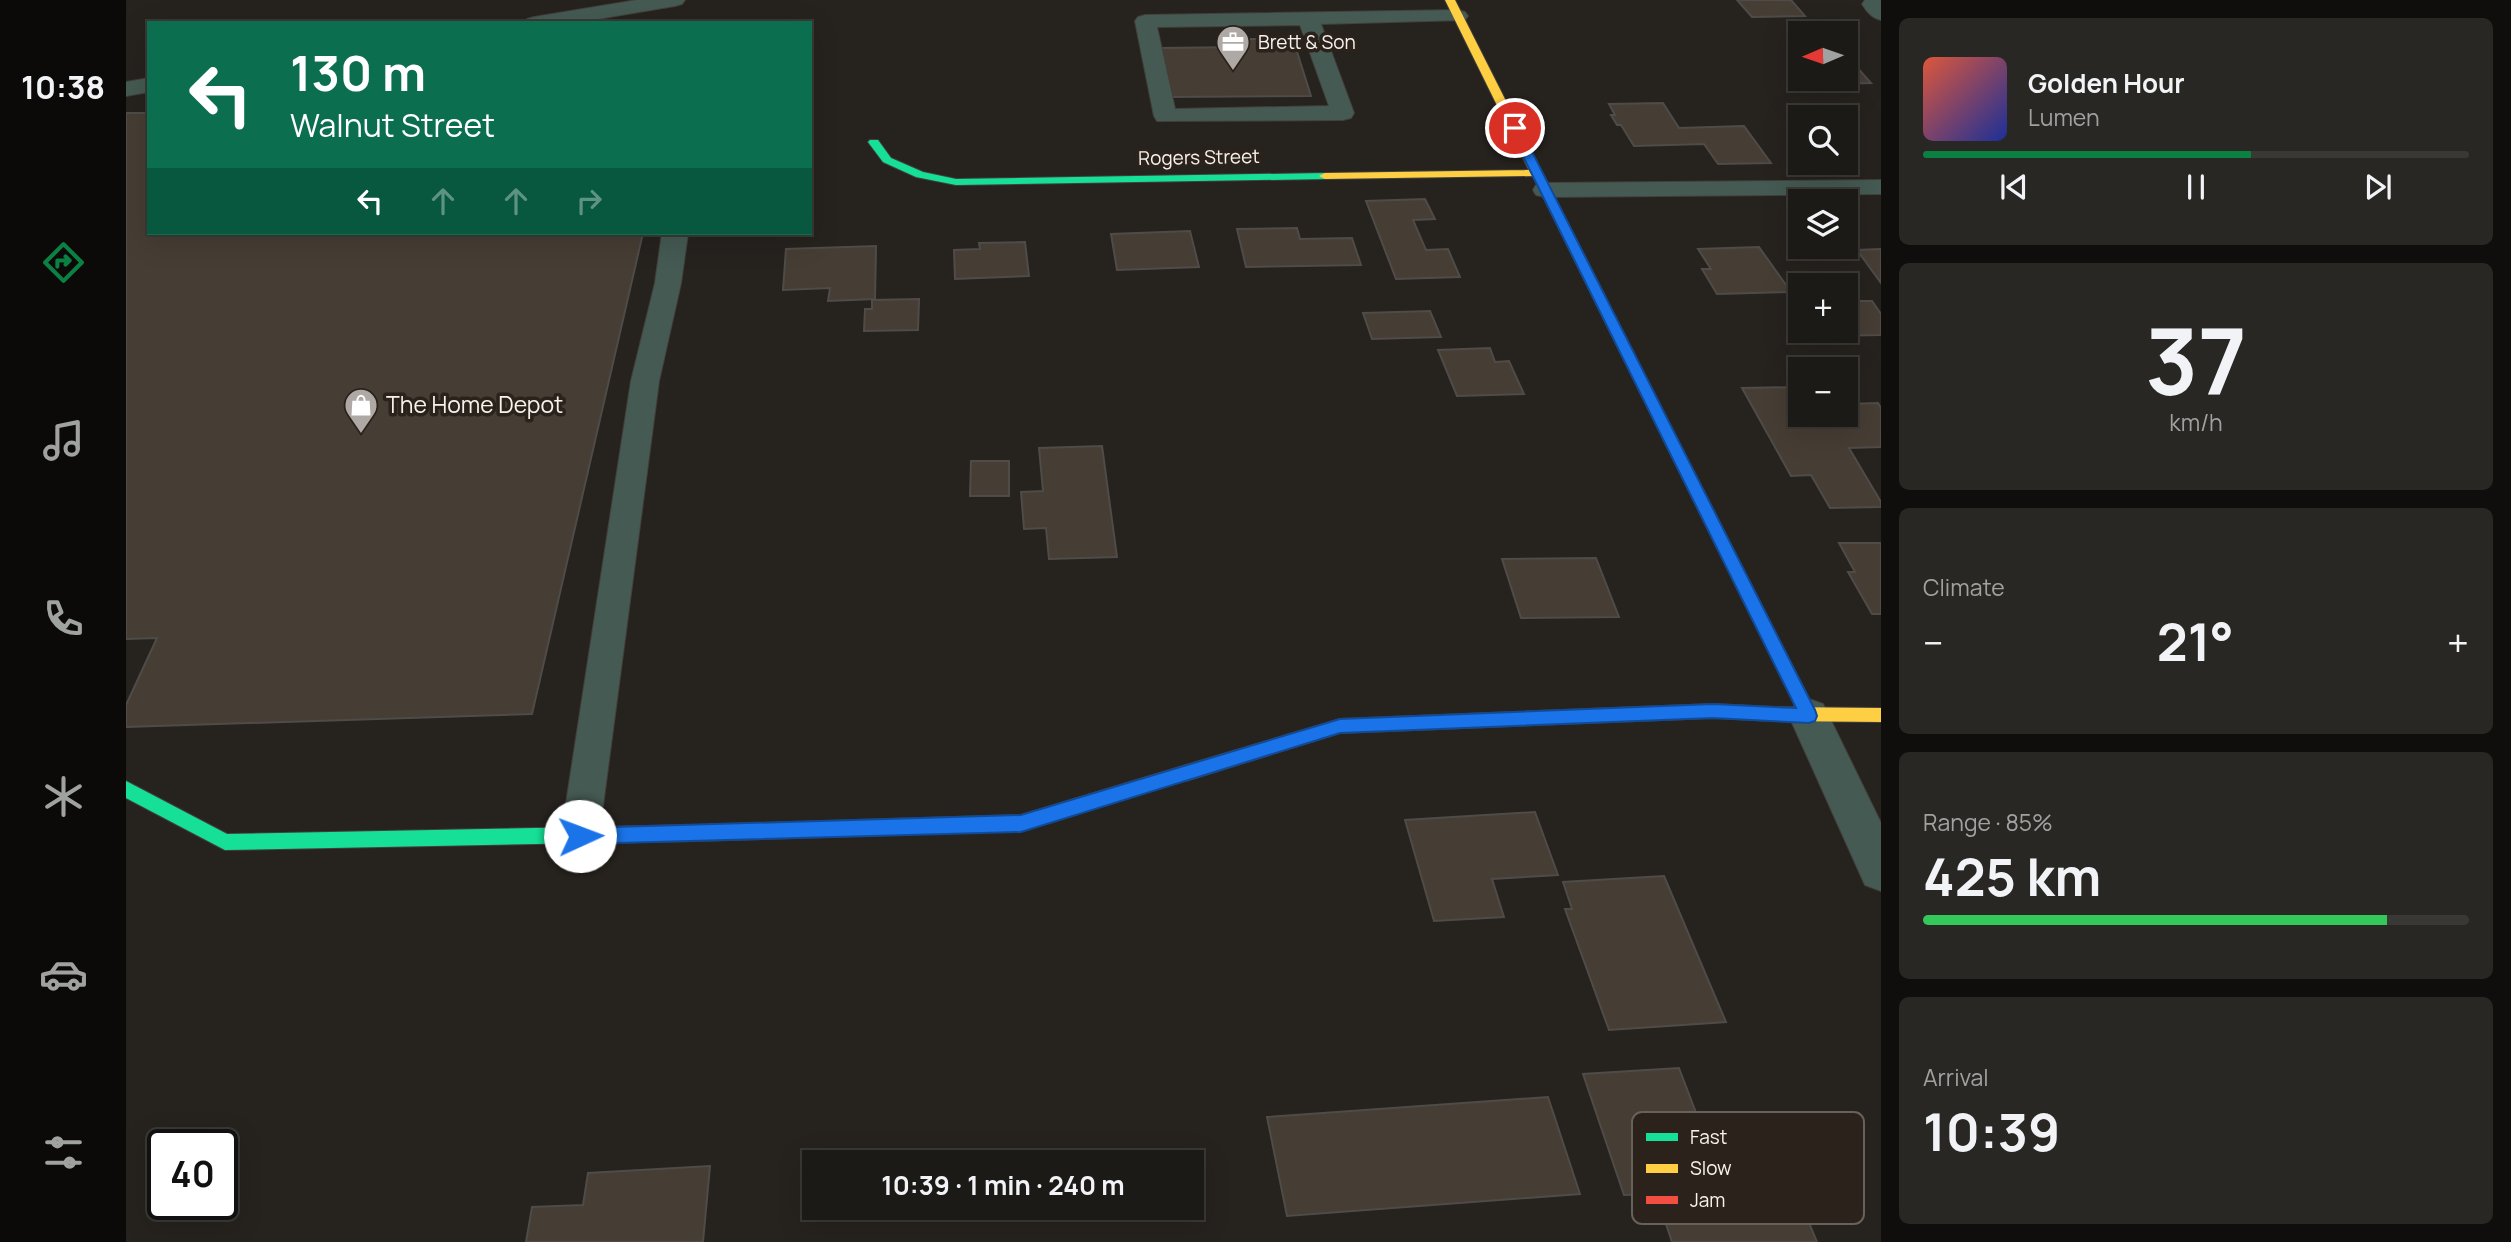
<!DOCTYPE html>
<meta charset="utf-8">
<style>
:root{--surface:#1c1a16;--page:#292723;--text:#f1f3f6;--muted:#a0a1a1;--line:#3a3835;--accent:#0b8043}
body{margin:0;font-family:Manrope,sans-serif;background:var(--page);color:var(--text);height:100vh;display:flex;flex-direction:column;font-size:26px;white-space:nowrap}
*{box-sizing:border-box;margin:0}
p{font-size:23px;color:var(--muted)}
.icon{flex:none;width:38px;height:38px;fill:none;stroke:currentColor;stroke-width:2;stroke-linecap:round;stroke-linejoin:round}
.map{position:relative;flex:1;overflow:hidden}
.panel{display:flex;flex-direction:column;gap:18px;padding:18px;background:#0f0e0c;width:630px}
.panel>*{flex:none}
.guide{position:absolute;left:21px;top:21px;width:665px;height:214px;border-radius:0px;box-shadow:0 7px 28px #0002,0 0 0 2px var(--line);background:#0b6e4f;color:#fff;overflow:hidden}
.needle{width:46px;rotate:268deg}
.fabs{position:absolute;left:1662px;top:21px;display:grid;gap:14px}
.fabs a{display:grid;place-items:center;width:70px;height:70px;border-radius:0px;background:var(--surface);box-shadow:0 7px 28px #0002,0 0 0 2px var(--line);font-size:35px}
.speed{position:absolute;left:21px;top:1129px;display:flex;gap:14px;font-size:35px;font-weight:700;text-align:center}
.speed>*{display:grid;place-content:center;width:91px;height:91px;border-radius:50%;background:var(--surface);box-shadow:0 7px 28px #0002,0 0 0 2px var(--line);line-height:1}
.speed .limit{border:4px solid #111;border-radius:10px;background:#fff;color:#111}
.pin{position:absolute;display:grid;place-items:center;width:60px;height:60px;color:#fff;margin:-30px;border:4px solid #fff;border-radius:50%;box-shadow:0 2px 7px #0007}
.me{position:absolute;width:77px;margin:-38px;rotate:88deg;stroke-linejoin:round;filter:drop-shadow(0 0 5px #0008)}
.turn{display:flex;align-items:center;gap:24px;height:147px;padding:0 28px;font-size:32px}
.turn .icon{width:91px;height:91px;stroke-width:2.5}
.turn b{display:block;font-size:49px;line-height:60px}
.lanes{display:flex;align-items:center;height:66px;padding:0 28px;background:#0003;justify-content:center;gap:35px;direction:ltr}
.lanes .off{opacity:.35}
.big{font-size:52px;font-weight:700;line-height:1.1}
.panel .tile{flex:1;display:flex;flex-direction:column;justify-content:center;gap:10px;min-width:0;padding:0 24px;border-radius:10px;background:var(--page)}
.panel .dial{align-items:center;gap:0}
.dial b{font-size:91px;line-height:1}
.song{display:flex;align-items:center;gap:21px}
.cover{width:84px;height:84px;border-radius:10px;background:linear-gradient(135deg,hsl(10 70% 55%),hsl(230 70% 35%))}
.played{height:7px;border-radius:4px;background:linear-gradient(90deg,var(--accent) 60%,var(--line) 60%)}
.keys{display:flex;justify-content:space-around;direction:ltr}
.heat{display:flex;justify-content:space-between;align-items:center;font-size:38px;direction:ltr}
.charge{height:10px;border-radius:5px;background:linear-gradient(90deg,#34c759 85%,var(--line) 0)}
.trip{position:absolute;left:676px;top:1150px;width:402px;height:70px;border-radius:0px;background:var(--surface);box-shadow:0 7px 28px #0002,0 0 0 2px var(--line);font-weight:700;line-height:70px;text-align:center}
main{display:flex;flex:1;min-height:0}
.dock{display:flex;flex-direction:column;width:126px;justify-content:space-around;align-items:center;background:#0b0a09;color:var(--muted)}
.dock .icon{width:49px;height:49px}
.dock .current{color:var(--accent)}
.dock b{font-size:32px;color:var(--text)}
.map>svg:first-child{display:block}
.building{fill:#463d34;stroke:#4f4b48;stroke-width:2}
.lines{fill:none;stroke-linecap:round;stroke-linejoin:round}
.lane-casing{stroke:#433f3c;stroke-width:2}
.street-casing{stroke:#433f3c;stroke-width:2}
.fast-casing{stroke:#433f3c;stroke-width:2}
.slow-casing{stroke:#433f3c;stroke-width:2}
.jam-casing{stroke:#433f3c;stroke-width:2}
.lane{fill:#455a53;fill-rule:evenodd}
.street{fill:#455a53;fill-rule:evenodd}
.fast{fill:#16e098;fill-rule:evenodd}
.slow{fill:#ffcf43;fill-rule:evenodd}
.jam{fill:#f24e42;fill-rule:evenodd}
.route{fill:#1a73e8;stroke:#114b97;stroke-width:2}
.labels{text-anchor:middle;stroke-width:7;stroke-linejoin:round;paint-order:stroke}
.far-poi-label{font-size:19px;fill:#f8f2ed;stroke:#2a221b;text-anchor:start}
.far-street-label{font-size:19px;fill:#f8f2ed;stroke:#2a221b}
.poi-label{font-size:23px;fill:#f8f2ed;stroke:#2a221b;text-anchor:start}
.key{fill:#2a221b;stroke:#68605a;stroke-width:2}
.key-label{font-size:19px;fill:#f8f2ed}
</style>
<main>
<nav class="dock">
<b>10:38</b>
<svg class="icon current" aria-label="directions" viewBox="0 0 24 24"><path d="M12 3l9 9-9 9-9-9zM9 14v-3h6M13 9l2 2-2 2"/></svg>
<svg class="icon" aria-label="music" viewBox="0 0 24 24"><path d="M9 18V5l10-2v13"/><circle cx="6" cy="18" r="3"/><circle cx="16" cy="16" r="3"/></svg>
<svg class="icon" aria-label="phone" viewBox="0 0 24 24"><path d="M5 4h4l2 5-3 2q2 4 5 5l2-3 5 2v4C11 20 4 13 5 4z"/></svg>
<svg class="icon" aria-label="climate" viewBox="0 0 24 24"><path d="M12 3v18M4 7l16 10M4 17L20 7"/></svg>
<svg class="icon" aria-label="car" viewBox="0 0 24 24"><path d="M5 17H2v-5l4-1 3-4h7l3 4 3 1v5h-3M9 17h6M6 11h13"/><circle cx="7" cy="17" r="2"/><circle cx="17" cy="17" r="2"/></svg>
<svg class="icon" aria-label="filters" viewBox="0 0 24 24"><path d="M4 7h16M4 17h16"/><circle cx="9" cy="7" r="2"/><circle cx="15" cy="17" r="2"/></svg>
</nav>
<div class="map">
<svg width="1755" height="1242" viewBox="0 0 1755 1242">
<rect width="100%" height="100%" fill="#26221e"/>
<path class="building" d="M1611,0H1665L1679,16L1626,17Z
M1118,39H1167L1185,96L1041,97L1033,48L1120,47Z
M1720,66H1730L1745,83L1707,84L1702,79H1720Z
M1537,103L1553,128L1618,126L1645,163L1592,164L1578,144L1508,146L1495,125H1491L1485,115H1489L1483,104Z
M0,113H23V233H517L406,714L0,727V705L31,638L0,639Z
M1299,199L1309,219L1287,220L1300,250L1322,249L1334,277L1270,279L1240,201Z
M1171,228L1174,239L1226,238L1235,265L1120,267L1111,229Z
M1064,231L1073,267L991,270L985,234Z
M899,242L903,276L829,279L828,250L854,249L853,243Z
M750,246L749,299L702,301L704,288L657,290L660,249Z
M1633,247L1665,292L1591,294L1576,269H1585L1572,249Z
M1755,249V283L1731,250Z
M793,299L792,330L738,331L739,309H746V300Z
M1720,301H1746L1755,314V335L1703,336L1700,331H1720Z
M1304,311L1315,337L1246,339L1237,313Z
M1364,348L1369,362L1383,361L1398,394L1331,396L1312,350Z
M1675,387V415H1720V404L1752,403L1755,408V447L1723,448L1755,502V507L1704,508L1685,475L1665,476L1616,388Z
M976,446L991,557L923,559L920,528L898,529L895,492L917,491L913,448Z
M845,461H883V496H844Z
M1713,543H1755V614H1746L1722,572H1729Z
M1470,558L1493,617L1395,618L1376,559Z
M1409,812L1432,875L1366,879L1378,917L1308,921L1279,820Z
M1538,876L1600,1022L1483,1030L1439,909H1446L1437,882Z
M1553,1068L1577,1131L1643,1126L1691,1242H1546L1530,1194L1498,1195L1457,1074Z
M1422,1097L1454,1194L1161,1216L1141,1117Z
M584,1166L577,1242H400L406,1207L457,1205L462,1173Z"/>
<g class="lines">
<defs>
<path id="lane" d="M511,0H559L556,4L549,6L448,23H398L401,19L408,17Z
M1739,0H1755V20C1746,18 1741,12 1736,4Z
M1332,10L1339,12L1342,16L1339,20L1195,24L1228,113L1225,118L1217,120L1031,121L1028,116L1009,21L1012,17L1019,15ZM1174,25L1203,106L1049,109L1031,27Z
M23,78V92L0,96V82Z
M1755,180V194L1419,197L1410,195L1407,190L1410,185L1419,183Z
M536,233H562L555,283L533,381L473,836L467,848L454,853L441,848L435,836L505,381L529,283Z"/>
<path id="street" d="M1683,699L1697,704L1755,823V891L1739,885L1663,716L1669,704Z"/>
<path id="fast" d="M744,140H752L765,158L797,172L830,179L1199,173L1205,176L1199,179L830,185L790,177L757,162L742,142Z
M1587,704L1649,707L1655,709L1657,714L1655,719L1649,721L1587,718L1214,733L1060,781L1054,778L1051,773L1054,768L1060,765L1214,719Z
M0,781L101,834L571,825L577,827L580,833L577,839L571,841L99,850L0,798Z"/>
<path id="slow" d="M1319,0H1329L1590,517L1588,521L1583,523L1576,517L1407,176L1199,179L1193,176L1199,173L1403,170Z
M1649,707L1755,708V722L1649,721L1643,719L1641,714L1643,709Z"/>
<path id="jam" d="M1583,511L1590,517L1689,711L1691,716L1689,721L1683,723L1677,721L1576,517Z
M1060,765L1066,768L1069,773L1066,778L895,831L571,841L565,839L562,833L565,827L571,825L895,815Z"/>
</defs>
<use href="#lane" class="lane-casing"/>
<use href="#street" class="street-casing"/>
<use href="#fast" class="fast-casing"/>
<use href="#slow" class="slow-casing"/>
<use href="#jam" class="jam-casing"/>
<use href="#lane" class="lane"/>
<use href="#street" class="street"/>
<use href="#fast" class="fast"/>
<use href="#slow" class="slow"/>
<use href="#jam" class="jam"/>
</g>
<path class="route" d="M1389,125L1394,128L1689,710L1691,716L1689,721L1683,723L1587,718L1214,733L895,832L454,844L448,842L445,836L448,830L454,828L895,815L1214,719L1587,704L1670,708L1383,128Z"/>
<defs>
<symbol id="office-pin" viewBox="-11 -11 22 30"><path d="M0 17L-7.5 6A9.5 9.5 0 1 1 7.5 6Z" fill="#aea9a5" stroke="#2a221b"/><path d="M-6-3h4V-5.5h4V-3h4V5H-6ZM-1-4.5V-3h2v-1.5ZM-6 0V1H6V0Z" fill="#fff"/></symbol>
<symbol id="shop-pin" viewBox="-11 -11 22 30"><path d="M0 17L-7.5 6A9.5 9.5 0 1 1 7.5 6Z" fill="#aea9a5" stroke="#2a221b"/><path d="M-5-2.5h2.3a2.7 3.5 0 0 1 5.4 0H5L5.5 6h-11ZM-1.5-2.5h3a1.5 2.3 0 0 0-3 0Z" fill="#fff"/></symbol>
</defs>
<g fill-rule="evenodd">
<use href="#office-pin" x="1088" y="23" width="38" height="52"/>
<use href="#shop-pin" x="216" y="386" width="38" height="52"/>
</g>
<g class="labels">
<g class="far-poi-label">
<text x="1132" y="49">Brett &amp; Son</text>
</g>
<g class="far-street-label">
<text transform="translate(1073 157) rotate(-1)" y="7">Rogers Street</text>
</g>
<g class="poi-label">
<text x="260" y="413">The Home Depot</text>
</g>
</g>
<rect x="1506" y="1112" width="232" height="112" rx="10" class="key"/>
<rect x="1520" y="1133" width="32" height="8" fill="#16e098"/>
<rect x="1520" y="1164" width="32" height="9" fill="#ffcf43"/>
<rect x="1520" y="1196" width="32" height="8" fill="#f24e42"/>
<g class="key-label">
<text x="1564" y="1144">Fast</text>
<text x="1564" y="1175">Slow</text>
<text x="1564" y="1207">Jam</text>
</g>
</svg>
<div class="fabs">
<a><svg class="needle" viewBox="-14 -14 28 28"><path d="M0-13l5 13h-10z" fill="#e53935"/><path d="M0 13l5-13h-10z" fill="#a0a1a1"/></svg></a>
<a><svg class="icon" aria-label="search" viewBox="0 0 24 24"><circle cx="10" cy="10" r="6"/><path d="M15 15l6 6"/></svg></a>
<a><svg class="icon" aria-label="layers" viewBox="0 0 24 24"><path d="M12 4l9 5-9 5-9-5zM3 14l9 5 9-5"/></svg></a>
<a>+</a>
<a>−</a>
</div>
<div class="speed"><div class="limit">40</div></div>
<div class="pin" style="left:1389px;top:128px;background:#d93025"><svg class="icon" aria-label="arrive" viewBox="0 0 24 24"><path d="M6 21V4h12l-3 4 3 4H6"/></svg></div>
<svg class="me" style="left:454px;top:836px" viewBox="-20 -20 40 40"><circle r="19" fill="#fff"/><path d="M0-13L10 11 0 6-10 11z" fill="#1a73e8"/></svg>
<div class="trip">10:39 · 1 min · 240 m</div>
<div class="guide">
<div class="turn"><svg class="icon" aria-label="left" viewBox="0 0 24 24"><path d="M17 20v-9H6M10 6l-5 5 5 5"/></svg><div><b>130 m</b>Walnut Street</div></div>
<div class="lanes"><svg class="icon" aria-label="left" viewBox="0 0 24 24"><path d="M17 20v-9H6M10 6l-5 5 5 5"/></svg><svg class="icon off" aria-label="ahead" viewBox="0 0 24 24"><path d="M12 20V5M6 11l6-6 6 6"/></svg><svg class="icon off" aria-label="ahead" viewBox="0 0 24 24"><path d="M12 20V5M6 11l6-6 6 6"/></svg><svg class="icon off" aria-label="right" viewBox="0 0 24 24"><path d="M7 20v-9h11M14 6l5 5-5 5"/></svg></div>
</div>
</div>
<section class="panel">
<div class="tile">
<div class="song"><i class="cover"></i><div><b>Golden Hour</b><p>Lumen</p></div></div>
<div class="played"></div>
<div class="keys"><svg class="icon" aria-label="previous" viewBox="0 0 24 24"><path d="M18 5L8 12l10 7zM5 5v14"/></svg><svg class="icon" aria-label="pause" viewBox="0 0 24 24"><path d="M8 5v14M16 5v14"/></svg><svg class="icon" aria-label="next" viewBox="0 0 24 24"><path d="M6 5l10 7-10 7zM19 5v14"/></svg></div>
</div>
<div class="tile dial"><b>37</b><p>km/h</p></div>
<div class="tile"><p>Climate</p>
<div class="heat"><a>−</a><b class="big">21°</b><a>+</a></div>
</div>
<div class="tile"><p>Range · 85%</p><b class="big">425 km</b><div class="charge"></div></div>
<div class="tile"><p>Arrival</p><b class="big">10:39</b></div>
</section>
</main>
